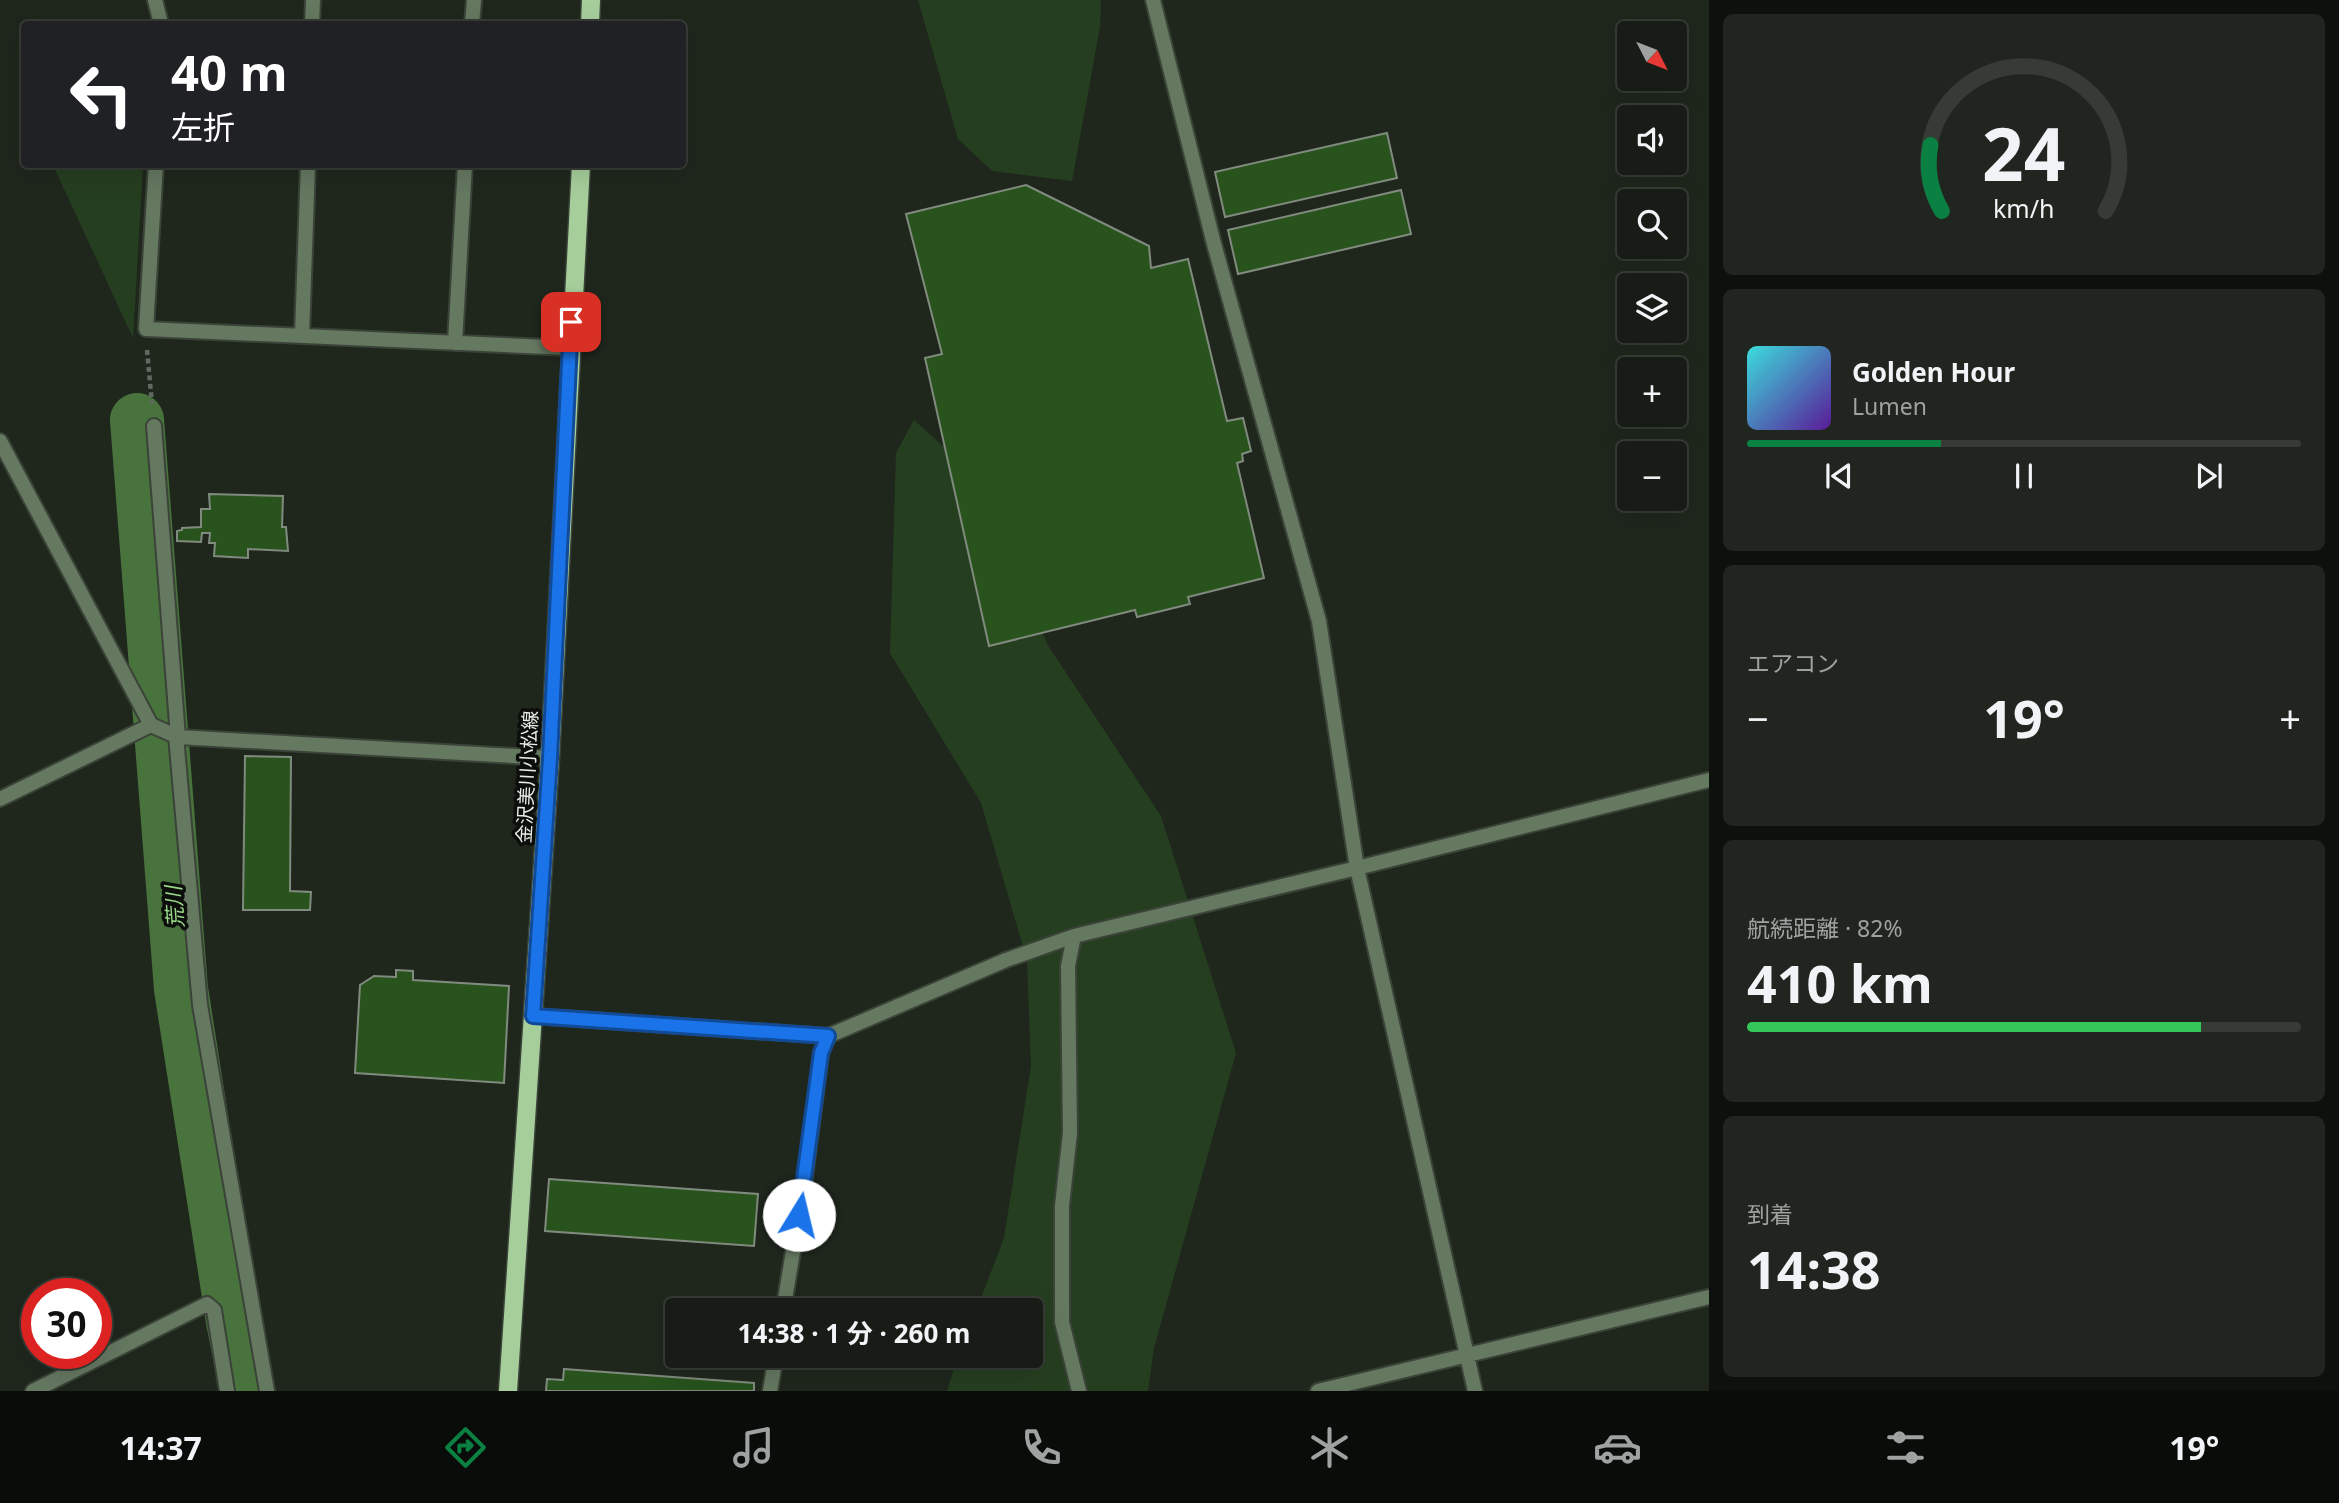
<!DOCTYPE html>
<html lang="ja">
<meta charset="utf-8">
<style>
:root{--surface:#171d16;--page:#20261f;--text:#f1f3f6;--muted:#9ea2a1;--line:#363b35;--accent:#0b8043}
body{margin:0;font-family:"Noto Sans","Noto Sans JP",sans-serif;background:var(--page);color:var(--text);height:100vh;display:flex;flex-direction:column;font-size:26px;white-space:nowrap}
*{box-sizing:border-box;margin:0}
p{font-size:23px;color:var(--muted)}
.icon{flex:none;width:38px;height:38px;fill:none;stroke:currentColor;stroke-width:2;stroke-linecap:round;stroke-linejoin:round}
.map{position:relative;flex:1;overflow:hidden}
.panel{display:flex;flex-direction:column;gap:14px;padding:14px;background:#0d100c;width:630px}
.panel>*{flex:none}
.guide{position:absolute;left:21px;top:21px;width:665px;height:147px;border-radius:7px;box-shadow:0 7px 28px #0002,0 0 0 2px var(--line);background:#202124;color:#fff;overflow:hidden}
.needle{width:46px;rotate:132deg}
.buttons{position:absolute;left:1617px;top:21px;display:grid;gap:14px}
.buttons a{display:grid;place-items:center;width:70px;height:70px;border-radius:7px;background:var(--surface);box-shadow:0 7px 28px #0002,0 0 0 2px var(--line);font-size:35px}
.speed{position:absolute;left:21px;top:1278px;display:flex;gap:14px;font-size:35px;font-weight:700;text-align:center}
.speed>*{display:grid;place-content:center;width:91px;height:91px;border-radius:50%;background:var(--surface);box-shadow:0 7px 28px #0002,0 0 0 2px var(--line);line-height:1}
.speed .limit{border:10px solid #d22;background:#fff;color:#111}
.pin{position:absolute;display:grid;place-items:center;width:60px;height:60px;color:#fff;margin:-30px;border-radius:14px;box-shadow:0 4px 10px #0006}
.me{position:absolute;width:77px;margin:-38px;rotate:9deg;stroke-linejoin:round;filter:drop-shadow(0 0 5px #0008)}
.turn{display:flex;align-items:center;gap:24px;height:147px;padding:0 35px;font-size:32px}
.turn .icon{width:91px;height:91px;stroke-width:2.5}
.turn b{display:block;font-size:49px;line-height:60px}
.big{font-size:52px;font-weight:700;line-height:1.1}
.panel .tile{flex:1;display:flex;flex-direction:column;justify-content:center;gap:10px;min-width:0;padding:0 24px;border-radius:10px;background:var(--page)}
.panel .dial{align-items:center;gap:0}
.dial svg{height:182px;overflow:visible;fill:none;stroke:var(--line);stroke-width:7;stroke-linecap:round;text-anchor:middle}
.dial text{fill:var(--text);stroke:none}
.song{display:flex;align-items:center;gap:21px}
.cover{width:84px;height:84px;border-radius:10px;background:linear-gradient(135deg,hsl(180 70% 55%),hsl(270 70% 35%))}
.played{height:7px;border-radius:4px;background:linear-gradient(90deg,var(--accent) 35%,var(--line) 35%)}
.keys{display:flex;justify-content:space-around;direction:ltr}
.heat{display:flex;justify-content:space-between;align-items:center;font-size:38px;direction:ltr}
.charge{height:10px;border-radius:5px;background:linear-gradient(90deg,#34c759 82%,var(--line) 0)}
.trip{position:absolute;left:665px;top:1298px;width:378px;height:70px;border-radius:7px;background:var(--surface);box-shadow:0 7px 28px #0002,0 0 0 2px var(--line);font-weight:700;line-height:70px;text-align:center}
.menu{display:flex;height:112px;justify-content:space-around;align-items:center;background:#090c09;color:var(--muted)}
.menu .icon{width:49px;height:49px}
.menu .selected{color:var(--accent)}
.menu b{font-size:32px;color:var(--text)}
main{display:flex;flex:1;min-height:0}
.map>svg:first-child{display:block}
.green{fill:#263e20}
.lines{fill:none;stroke-linecap:round;stroke-linejoin:round}
.river{stroke:#48733c;stroke-width:54}
.building{fill:#28531c;stroke:#808a7e;stroke-width:2}
.minor-casing{stroke:#3b4339;stroke-width:18}
.primary-casing{stroke:#3b4339;stroke-width:21}
.path{stroke:#61685f;stroke-width:4.5;stroke-dasharray:5 3.5;stroke-linecap:butt}
.minor{stroke:#657860;stroke-width:14}
.primary{stroke:#a6ce9b;stroke-width:18}
.route-casing{stroke:#114b97;stroke-width:18}
.route{stroke:#1a73e8;stroke-width:12}
.labels{text-anchor:middle;stroke-width:7;stroke-linejoin:round;paint-order:stroke}
.street-label{font-size:19px;fill:#e8eee7;stroke:#0b0e0a}
.water-label{font-size:21px;font-style:italic;fill:#99d888;stroke:#0b0e0a}
</style>
<main>
<div class="map">
<svg width="1709" height="1391" viewBox="0 0 1709 1391">
<rect width="100%" height="100%" fill="#1f271d"/>
<path class="green" d="M918,0H1101L1100,27L1072,181L992,171L958,139Z
M53,165H143L133,338Z
M914,420L956,458L1049,647L1161,816L1236,1053L1154,1348L1148,1391H947L958,1356H1031V1311H976L1004,1238L1031,1066L1027,960L981,803L890,653L896,453Z"/>
<g class="lines">
<path class="river" d="M137,420L181,989L233,1321L247,1391"/>
</g>
<path class="building" d="M1387,133L1397,178L1225,217L1215,172Z
M1026,185L1149,246L1151,268L1188,259L1227,421L1243,418L1251,451L1242,454L1243,461L1237,463L1264,578L1188,597L1190,604L1137,617L1135,610L989,646L925,358L942,354L906,214Z
M1401,190L1411,234L1238,274L1228,230Z
M209,494L283,496L282,527H286L288,551L248,549V558L214,556L215,543H209L210,533H202L201,542L177,541V531L182,530V528L201,527V509H210Z
M245,756L291,757L290,891L311,892L310,910H243Z
M396,970L413,971V980L509,986L504,1083L355,1073L360,985L374,976L396,977Z
M549,1179L758,1194L754,1246L545,1231Z
M564,1369L754,1383V1391H546L547,1379L563,1380Z"/>
<g class="lines">
<defs>
<path id="minor" d="M155,0L161,24
M1153,0L1214,244L1319,621L1357,868L1475,1391
M312,24L313,0
M472,24L474,0
M156,164L146,329L570,348
M302,335L308,164
M455,343L465,164
M154,426L178,737
M0,441L151,725L178,737L550,758
M176,736L200,1005L267,1391
M0,799L151,725
M1074,936L1068,966L1070,1133L1062,1206V1322L1079,1391
M533,1016L828,1036L1006,960L1074,936L1357,868L1709,780
M783,1311L803,1192L821,1053L828,1036
M33,1391L207,1304L214,1310L227,1391
M770,1391L776,1356
M1318,1391L1709,1297"/>
<path id="primary" d="M590,24L591,0
M508,1391L550,758L581,164"/>
</defs>
<use href="#minor" class="minor-casing"/>
<use href="#primary" class="primary-casing"/>
<path class="path" d="M147,350L152,404"/>
<use href="#minor" class="minor"/>
<use href="#primary" class="primary"/>
</g>
<g class="lines">
<defs>
<path id="route" d="M571,322L550,758L533,1016L828,1036L821,1053L799,1215"/>
</defs>
<use href="#route" class="route-casing"/>
<use href="#route" class="route"/>
</g>
<g class="labels">
<g class="street-label">
<text transform="translate(527 777) rotate(-87)" y="7">金沢美川小松線</text>
</g>
<g class="water-label">
<text transform="translate(175 907) rotate(-94)" y="7">荒川</text>
</g>
</g>
</svg>
<div class="buttons">
<a><svg class="needle" viewBox="-14 -14 28 28"><path d="M0-13l5 13h-10z" fill="#e53935"/><path d="M0 13l5-13h-10z" fill="#9ea2a1"/></svg></a>
<a><svg class="icon" aria-label="sound" viewBox="0 0 24 24"><path d="M4 9h4l5-4v14l-5-4H4zM17 9q2 3 0 6"/></svg></a>
<a><svg class="icon" aria-label="search" viewBox="0 0 24 24"><circle cx="10" cy="10" r="6"/><path d="M15 15l6 6"/></svg></a>
<a><svg class="icon" aria-label="layers" viewBox="0 0 24 24"><path d="M12 4l9 5-9 5-9-5zM3 14l9 5 9-5"/></svg></a>
<a>+</a>
<a>−</a>
</div>
<div class="speed"><div class="limit">30</div></div>
<div class="pin" style="left:571px;top:322px;background:#d93025"><svg class="icon" aria-label="arrive" viewBox="0 0 24 24"><path d="M6 21V4h12l-3 4 3 4H6"/></svg></div>
<svg class="me" style="left:799px;top:1215px" viewBox="-20 -20 40 40"><circle r="19" fill="#fff"/><path d="M0-13L10 11 0 6-10 11z" fill="#1a73e8"/></svg>
<div class="trip">14:38 · 1 分 · 260 m</div>
<div class="guide">
<div class="turn"><svg class="icon" aria-label="left" viewBox="0 0 24 24"><path d="M17 20v-9H6M10 6l-5 5 5 5"/></svg><div><b>40 m</b>左折</div></div>
</div>
</div>
<section class="panel">
<div class="tile dial"><svg viewBox="0 0 100 80">
<path d="M14 69A42 42 0 1 1 86 69"/>
<path d="M14 69A42 42 0 0 1 9 40" stroke="#0b8043"/>
<text x="50" y="56" font-size="32" font-weight="700">24</text>
<text x="50" y="72" font-size="11">km/h</text>
</svg></div>
<div class="tile">
<div class="song"><i class="cover"></i><div><b>Golden Hour</b><p>Lumen</p></div></div>
<div class="played"></div>
<div class="keys"><svg class="icon" aria-label="previous" viewBox="0 0 24 24"><path d="M18 5L8 12l10 7zM5 5v14"/></svg><svg class="icon" aria-label="pause" viewBox="0 0 24 24"><path d="M8 5v14M16 5v14"/></svg><svg class="icon" aria-label="next" viewBox="0 0 24 24"><path d="M6 5l10 7-10 7zM19 5v14"/></svg></div>
</div>
<div class="tile"><p>エアコン</p>
<div class="heat"><a>−</a><b class="big">19°</b><a>+</a></div>
</div>
<div class="tile"><p>航続距離 · 82%</p><b class="big">410 km</b><div class="charge"></div></div>
<div class="tile"><p>到着</p><b class="big">14:38</b></div>
</section>
</main>
<nav class="menu">
<b>14:37</b>
<svg class="icon selected" aria-label="directions" viewBox="0 0 24 24"><path d="M12 3l9 9-9 9-9-9zM9 14v-3h6M13 9l2 2-2 2"/></svg>
<svg class="icon" aria-label="music" viewBox="0 0 24 24"><path d="M9 18V5l10-2v13"/><circle cx="6" cy="18" r="3"/><circle cx="16" cy="16" r="3"/></svg>
<svg class="icon" aria-label="phone" viewBox="0 0 24 24"><path d="M5 4h4l2 5-3 2q2 4 5 5l2-3 5 2v4C11 20 4 13 5 4z"/></svg>
<svg class="icon" aria-label="climate" viewBox="0 0 24 24"><path d="M12 3v18M4 7l16 10M4 17L20 7"/></svg>
<svg class="icon" aria-label="car" viewBox="0 0 24 24"><path d="M5 17H2v-5l4-1 3-4h7l3 4 3 1v5h-3M9 17h6M6 11h13"/><circle cx="7" cy="17" r="2"/><circle cx="17" cy="17" r="2"/></svg>
<svg class="icon" aria-label="filters" viewBox="0 0 24 24"><path d="M4 7h16M4 17h16"/><circle cx="9" cy="7" r="2"/><circle cx="15" cy="17" r="2"/></svg>
<b>19°</b>
</nav>
